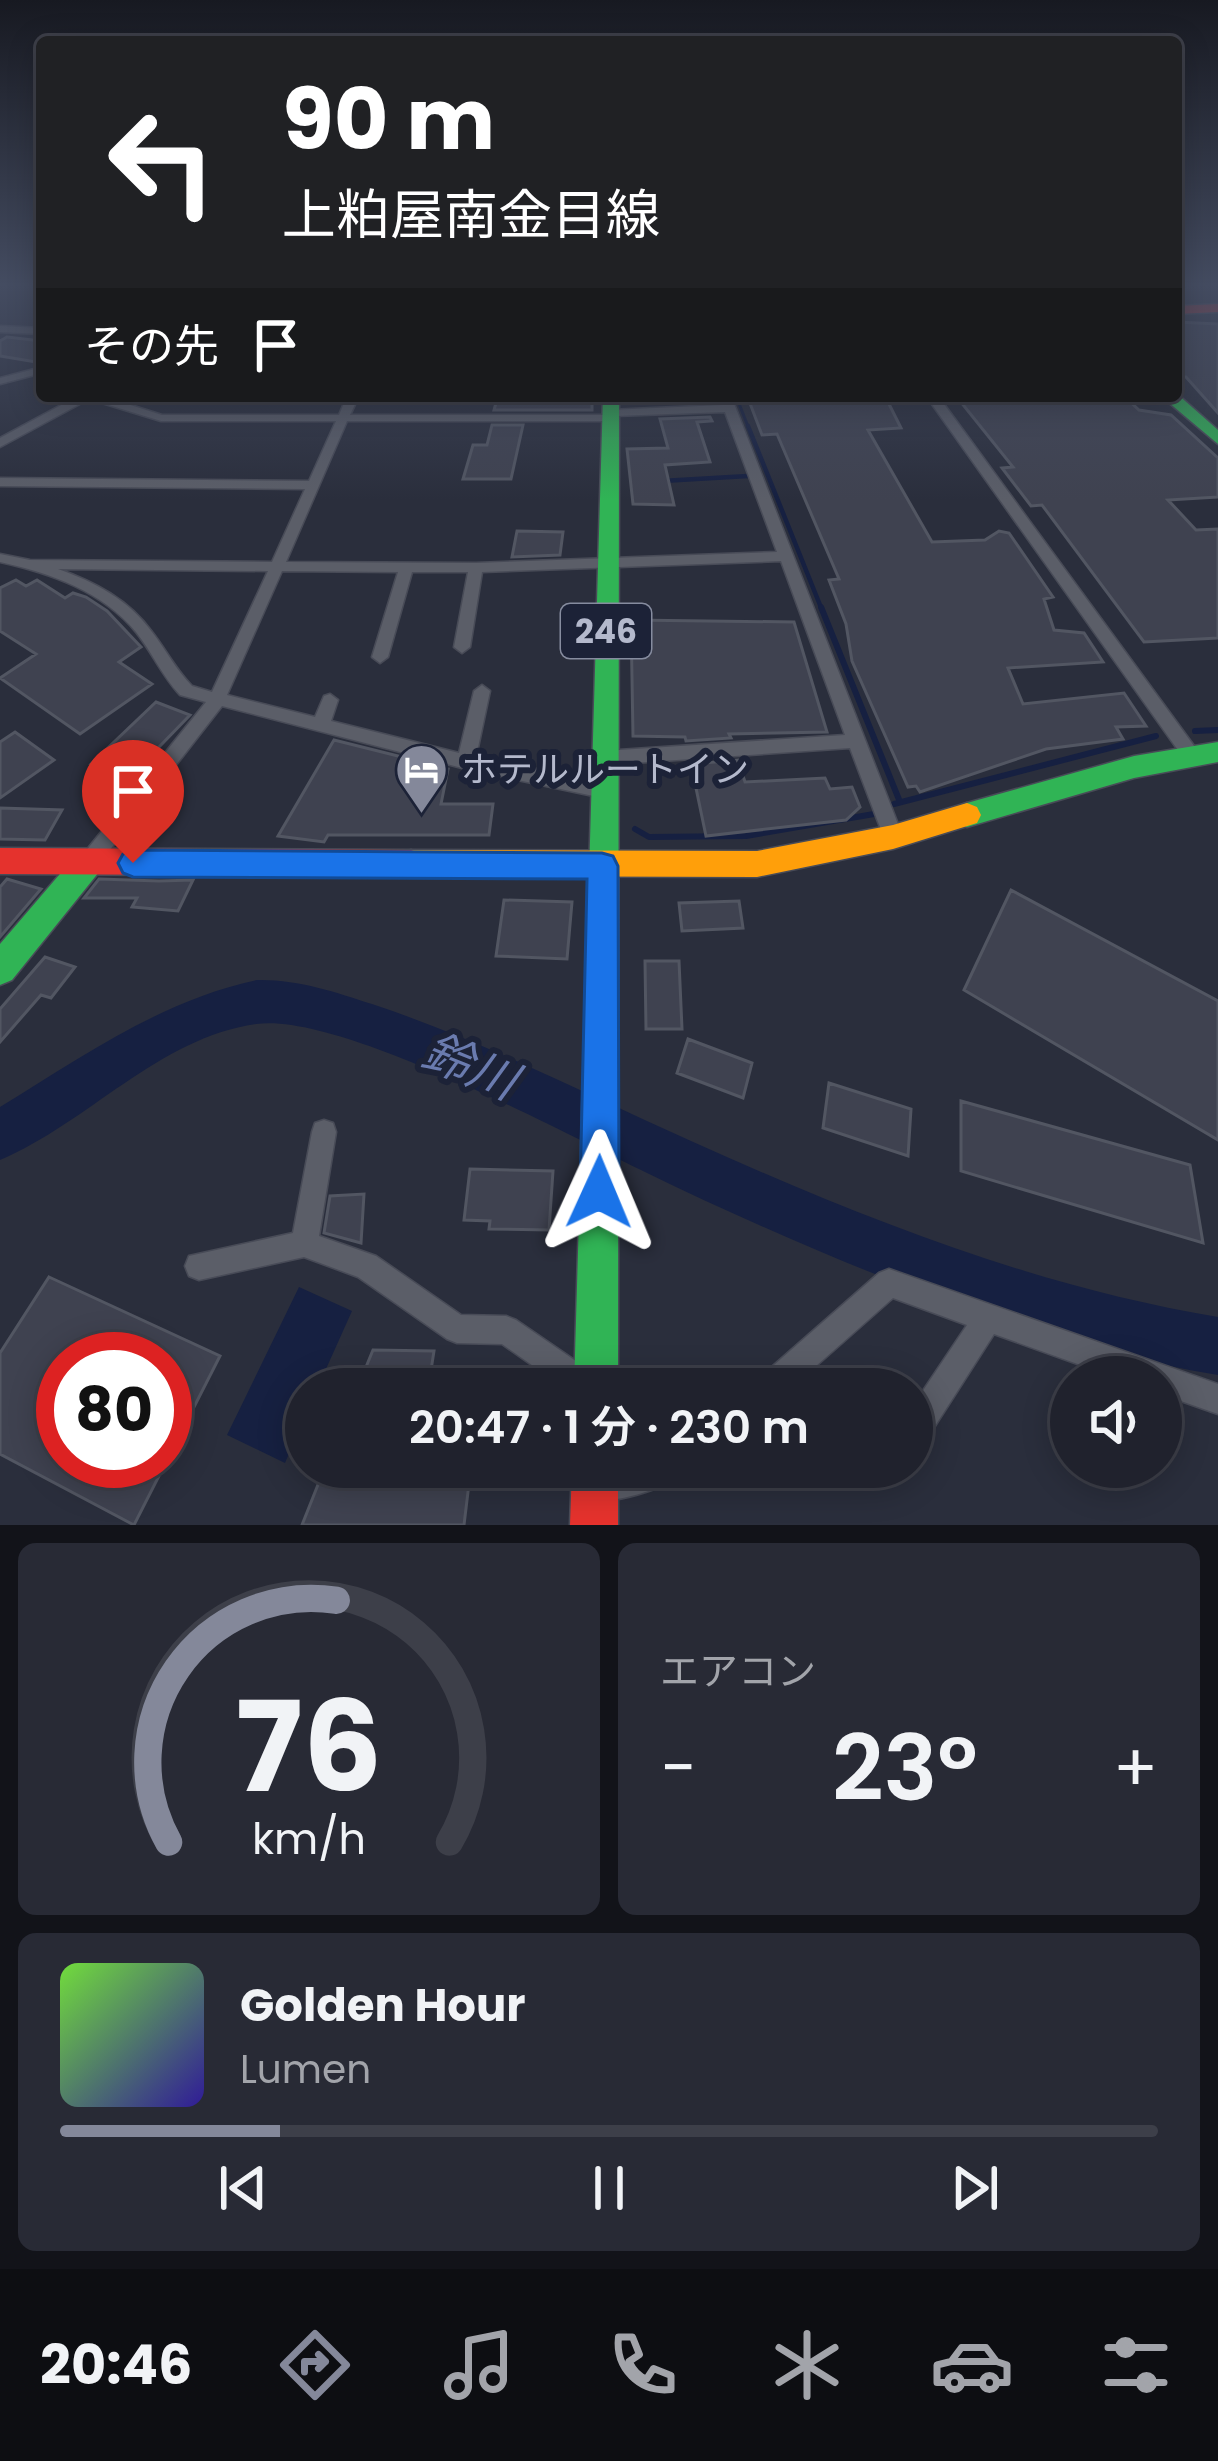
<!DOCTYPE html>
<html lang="ja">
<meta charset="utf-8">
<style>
:root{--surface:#20222d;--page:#282a35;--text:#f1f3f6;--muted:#a2a4aa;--line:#3d3f49;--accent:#84889a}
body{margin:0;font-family:Poppins,"Noto Sans JP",sans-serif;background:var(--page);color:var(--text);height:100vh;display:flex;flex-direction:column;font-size:45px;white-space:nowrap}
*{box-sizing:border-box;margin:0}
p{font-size:39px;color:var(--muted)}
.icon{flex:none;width:66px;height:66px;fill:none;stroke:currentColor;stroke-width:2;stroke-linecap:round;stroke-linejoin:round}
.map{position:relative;height:1525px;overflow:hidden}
.drawer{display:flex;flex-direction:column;gap:18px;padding:18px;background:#121319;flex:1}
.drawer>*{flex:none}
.top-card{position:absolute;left:36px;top:36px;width:1146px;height:366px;border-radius:12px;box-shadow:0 6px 30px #0003,0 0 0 3px var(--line);background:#202124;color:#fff;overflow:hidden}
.controls{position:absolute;left:1050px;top:1356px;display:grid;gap:24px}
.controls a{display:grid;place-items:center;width:132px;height:132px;border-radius:50%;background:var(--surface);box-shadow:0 6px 30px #0003,0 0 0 3px var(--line);font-size:60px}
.speed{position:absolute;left:36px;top:1332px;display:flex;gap:24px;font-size:60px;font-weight:700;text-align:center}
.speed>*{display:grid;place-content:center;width:156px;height:156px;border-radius:50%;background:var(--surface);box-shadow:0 6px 30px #0003,0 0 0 3px var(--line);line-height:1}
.speed .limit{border:18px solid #d22;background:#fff;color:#111}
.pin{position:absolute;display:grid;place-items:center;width:102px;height:102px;color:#fff;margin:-123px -51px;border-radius:50% 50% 50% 0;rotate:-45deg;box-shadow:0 0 12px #0007}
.pin .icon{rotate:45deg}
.me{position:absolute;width:132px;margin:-66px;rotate:1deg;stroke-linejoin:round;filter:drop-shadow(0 0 9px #0008)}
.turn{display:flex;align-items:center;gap:42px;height:252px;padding:0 48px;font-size:54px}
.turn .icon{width:156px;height:156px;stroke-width:2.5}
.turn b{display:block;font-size:84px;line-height:102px}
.then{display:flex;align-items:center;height:114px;padding:0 48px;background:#0003;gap:24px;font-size:45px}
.big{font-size:90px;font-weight:600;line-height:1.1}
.drawer .card{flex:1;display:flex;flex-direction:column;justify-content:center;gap:18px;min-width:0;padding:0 42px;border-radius:18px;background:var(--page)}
.drawer .dial{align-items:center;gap:0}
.dial svg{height:312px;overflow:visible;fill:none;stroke:var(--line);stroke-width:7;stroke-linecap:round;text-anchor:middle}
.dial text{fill:var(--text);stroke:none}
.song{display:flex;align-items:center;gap:36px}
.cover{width:144px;height:144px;border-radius:18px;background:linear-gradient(135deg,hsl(100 70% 55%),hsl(250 70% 35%))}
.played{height:12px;border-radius:6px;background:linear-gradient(90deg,var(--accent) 20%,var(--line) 20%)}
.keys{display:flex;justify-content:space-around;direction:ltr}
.heat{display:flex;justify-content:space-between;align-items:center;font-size:66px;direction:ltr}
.drawer .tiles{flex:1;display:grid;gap:18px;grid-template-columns:1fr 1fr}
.card:last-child{grid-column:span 2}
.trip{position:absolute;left:285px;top:1368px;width:648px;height:120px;border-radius:60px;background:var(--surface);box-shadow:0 6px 30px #0003,0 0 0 3px var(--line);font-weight:600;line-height:120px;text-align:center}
.tab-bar{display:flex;height:192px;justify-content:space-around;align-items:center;background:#0d0e12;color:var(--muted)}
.tab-bar .icon{width:84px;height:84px}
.tab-bar .selected{color:var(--accent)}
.tab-bar b{font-size:54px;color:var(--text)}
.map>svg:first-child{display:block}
.water{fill:#162041}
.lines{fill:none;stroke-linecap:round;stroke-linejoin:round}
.stream-far2{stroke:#162041;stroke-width:3}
.stream-far1{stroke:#162041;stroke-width:4.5}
.stream{stroke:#162041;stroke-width:6}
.river{fill:#162041;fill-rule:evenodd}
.building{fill:#3f4250;stroke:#525662;stroke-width:3;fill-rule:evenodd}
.street-casing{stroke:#484b57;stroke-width:3}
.fast-casing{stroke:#484b57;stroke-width:3}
.slow-casing{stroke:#484b57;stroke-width:3}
.jam-casing{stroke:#484b57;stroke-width:3}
.street{fill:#5b5e68;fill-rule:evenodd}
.fast{fill:#30b455;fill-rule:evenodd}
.slow{fill:#ff9f0a;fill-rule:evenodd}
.jam{fill:#e5322d;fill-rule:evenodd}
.route{fill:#1a73e8;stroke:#114b97;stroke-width:3}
.labels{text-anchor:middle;stroke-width:12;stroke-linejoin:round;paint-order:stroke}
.shield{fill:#1c2237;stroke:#868c9f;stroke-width:3}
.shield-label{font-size:33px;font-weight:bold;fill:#b4b9cc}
.poi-label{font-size:36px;fill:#b4b9cc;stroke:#1c2237;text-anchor:start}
.near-water-label{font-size:48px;font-style:italic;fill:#6a7baf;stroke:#1c2237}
</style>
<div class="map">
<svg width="1218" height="1525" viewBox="0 0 1218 1525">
<rect width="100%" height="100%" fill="#2a2e3c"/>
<path class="water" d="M299,1287L352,1311L317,1389H306V1414L285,1463L227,1435Z"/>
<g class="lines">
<path class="stream-far2" d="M736,396L749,429"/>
<path class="stream-far1" d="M748,426L822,610
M662,481L748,476"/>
<path class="stream" d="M821,607L900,802
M1195,731L1218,730
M894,804L1156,736
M635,829L649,837L746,836L874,814"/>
<path class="river" d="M257,980C297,979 335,992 372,1004C483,1041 586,1094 691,1141C862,1218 1033,1286 1218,1317V1375C1079,1351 949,1306 819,1251C760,1226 702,1200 645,1172C563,1133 340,1012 256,1024C158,1038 88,1123 0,1160V1107C82,1057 162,1000 257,980Z"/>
</g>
<path class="building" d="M1176,322L1218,324V413L1186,377H1176Z
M7,337L42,341V363L0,356V341Z
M498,396H592V410H494Z
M885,396L901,428L868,430L932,542L985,540L999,531L1009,533L1053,597L1044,599L1054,630L1084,633L1103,662L1008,668L1023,704L1124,693L1146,726L1116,727L1123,739L1046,749L920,792L916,786L908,787L852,661L846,624L829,580L839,579L777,434L762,435L748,398L769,403Z
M956,396H1124L1139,410L1171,415L1218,458V497L1168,500L1196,530L1218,529V638L1144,642L1042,505L1031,506L1002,468L1013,467Z
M710,417L712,421L697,422L710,462L665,465L674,505L633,504L627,449L668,448L660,419Z
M492,425H523L511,479H463L473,445H487Z
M517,531L563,532L560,555L512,557Z
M16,580L26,586L37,580L65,598L73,593L86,597L107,611L141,647L119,662L152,684L80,734L0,678L36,654L0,631V588Z
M631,620L794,622L827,732L729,734L731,738L686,741L685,737L633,736Z
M156,702L190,715L128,779L91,764Z
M15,732L54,760L0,798V742Z
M334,740L418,761L415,766L448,769L441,804H493L489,835H328L324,842L278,836Z
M738,760L745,782L825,778L830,789L852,787L860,807L846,820L706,836L691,764Z
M0,808L62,810L45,840L0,839Z
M7,879L41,889L0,937V887Z
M99,879L159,881L193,880L178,911L132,907L137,898H84Z
M1011,890L1218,1001V1140L964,990Z
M504,900L572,902L567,959L496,956Z
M739,901L743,928L682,931L679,903Z
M45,957L75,967L51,998L41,995L0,1042V1009Z
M645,961H679L682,1029H646Z
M688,1039L752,1063L743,1098L677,1073Z
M829,1083L911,1109L908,1156L823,1128Z
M961,1101L1190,1165L1203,1243L961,1171Z
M470,1169L553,1171L549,1230L489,1229L490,1221L464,1220Z
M364,1194L361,1243L324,1233L330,1196Z
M49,1277L220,1356L134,1525L0,1454V1353ZM63,1359H165V1461H63Z
M373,1350L434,1351L428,1389H357Z
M325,1467H471L464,1525H302Z"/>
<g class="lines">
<defs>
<path id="street" d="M0,326L42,328V334L0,332Z
M42,367V373L0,384V378Z
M78,396H102L162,415H339L347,396H359L350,415H604L605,411L609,410L723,405L719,396H731L903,837L900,843L893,845L886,843L850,748L604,765L598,763L595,758L598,753L604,751L845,735L781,561L482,572L470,647L462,653L454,647L468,572H412L388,657L380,663L372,657L398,572L282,571L227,695L315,717L324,696L330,694L338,700L331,721L459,753L474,691L482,685L490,691L476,757L603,782L610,785L612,790L610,795L603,798L466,769L222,706L95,869L88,872L81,869L78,863L81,857L206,702L180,695C162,676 152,652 136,632C102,591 50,573 0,562V554L30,560L272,562L305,489L0,486V478L309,481L336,421H161L89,399L0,447V438ZM725,412L777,552L476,563L286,562L347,421H609L613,420L614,416ZM58,569L268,571L212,692L192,686C176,670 166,650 152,632C129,600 95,582 58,569Z
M926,396H938L1197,750L1200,755L1197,760H1185Z
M324,1120L333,1123L336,1132L319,1236L376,1256L461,1315L506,1316L516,1320L602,1379L607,1389H566L502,1344L457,1343L447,1339L358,1277L304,1257L199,1280L189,1276L185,1266L189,1256L293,1233L312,1132L315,1123Z
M889,1269L1218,1384V1414L1161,1394V1377H1114L994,1334L926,1440L915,1444L912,1443V1407L967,1325L893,1298L790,1389H753L758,1379L879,1273Z
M619,1467H687L682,1478C661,1487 614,1506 594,1498L589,1487L594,1476Z"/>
<path id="fast" d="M1176,393L1218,430V444L1161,396Z
M603,396H619L618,1389H574Z
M1218,742V762L1134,778L967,827L957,823L953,815L957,807L967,803L1134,756Z
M88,850L99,854L103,863L99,872L12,980L0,985V944L77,854Z"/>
<path id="slow" d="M967,803L977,807L981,815L977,823L893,849L757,877L411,876L400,872L396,863L400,854L411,850L757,851L893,825Z"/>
<path id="jam" d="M1218,304V312L1176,314V306Z
M0,848L411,850L422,854L426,863L422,872L411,876L0,874Z
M572,1467H618V1525H570Z"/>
</defs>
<use href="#street" class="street-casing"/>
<use href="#fast" class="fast-casing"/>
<use href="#slow" class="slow-casing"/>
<use href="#jam" class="jam-casing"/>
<use href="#street" class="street"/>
<use href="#fast" class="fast"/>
<use href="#slow" class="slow"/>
<use href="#jam" class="jam"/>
</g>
<linearGradient id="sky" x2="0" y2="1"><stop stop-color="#171921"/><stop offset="0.57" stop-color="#444c61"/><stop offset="1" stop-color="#444c61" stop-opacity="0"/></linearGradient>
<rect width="1218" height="500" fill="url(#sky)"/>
<path class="route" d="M133,850L602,853L613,856L618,866L619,1192L613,1206L599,1212L585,1206L580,1192L587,879L133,877L123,873L118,863L123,854Z"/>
<defs>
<symbol id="hotel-pin" viewBox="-11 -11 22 30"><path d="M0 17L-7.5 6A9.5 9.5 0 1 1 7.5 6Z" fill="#84889a" stroke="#1c2237"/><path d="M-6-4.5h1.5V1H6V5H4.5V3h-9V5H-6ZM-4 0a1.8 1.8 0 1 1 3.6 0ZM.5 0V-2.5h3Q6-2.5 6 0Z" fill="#fff"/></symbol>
</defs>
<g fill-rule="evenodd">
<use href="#hotel-pin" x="392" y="740" width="59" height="81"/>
</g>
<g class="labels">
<rect class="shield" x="561" y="604" width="90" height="54" rx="9"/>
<g class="shield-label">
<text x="606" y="643">246</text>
</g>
<g class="poi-label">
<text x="461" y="782">ホテルルートイン</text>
</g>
<g class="near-water-label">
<text transform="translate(470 1066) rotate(22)" y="17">鈴川</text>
</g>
</g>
</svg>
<div class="controls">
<a><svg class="icon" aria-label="sound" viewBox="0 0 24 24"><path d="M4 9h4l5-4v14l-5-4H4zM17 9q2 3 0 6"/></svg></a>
</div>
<div class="speed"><div class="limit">80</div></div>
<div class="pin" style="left:133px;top:863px;background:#d93025"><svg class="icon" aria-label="arrive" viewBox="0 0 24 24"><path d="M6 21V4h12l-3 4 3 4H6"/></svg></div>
<svg class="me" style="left:599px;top:1192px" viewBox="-20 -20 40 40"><path d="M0-17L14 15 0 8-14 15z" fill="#1a73e8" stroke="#fff" stroke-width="4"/></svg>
<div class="trip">20:47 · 1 分 · 230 m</div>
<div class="top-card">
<div class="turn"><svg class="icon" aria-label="left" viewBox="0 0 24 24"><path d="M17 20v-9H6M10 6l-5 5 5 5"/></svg><div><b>90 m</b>上粕屋南金目線</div></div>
<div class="then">その先<svg class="icon" aria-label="arrive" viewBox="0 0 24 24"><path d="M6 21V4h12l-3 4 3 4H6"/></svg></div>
</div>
</div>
<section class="drawer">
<div class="tiles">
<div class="card dial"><svg viewBox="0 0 100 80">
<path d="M14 69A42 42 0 1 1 86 69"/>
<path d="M14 69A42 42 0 0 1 57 7" stroke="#84889a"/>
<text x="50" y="56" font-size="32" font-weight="700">76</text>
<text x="50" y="72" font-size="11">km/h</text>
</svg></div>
<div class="card"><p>エアコン</p>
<div class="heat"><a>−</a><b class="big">23°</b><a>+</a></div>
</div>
<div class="card">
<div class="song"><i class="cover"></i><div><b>Golden Hour</b><p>Lumen</p></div></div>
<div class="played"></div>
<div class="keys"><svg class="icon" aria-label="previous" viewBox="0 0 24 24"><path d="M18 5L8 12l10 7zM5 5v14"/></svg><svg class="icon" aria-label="pause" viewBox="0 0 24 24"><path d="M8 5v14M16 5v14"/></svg><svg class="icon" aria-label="next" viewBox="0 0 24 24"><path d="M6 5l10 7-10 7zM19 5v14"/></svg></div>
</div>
</div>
</section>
<nav class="tab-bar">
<b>20:46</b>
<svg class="icon selected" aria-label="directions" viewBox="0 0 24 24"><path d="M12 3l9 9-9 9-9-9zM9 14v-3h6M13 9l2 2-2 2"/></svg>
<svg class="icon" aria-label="music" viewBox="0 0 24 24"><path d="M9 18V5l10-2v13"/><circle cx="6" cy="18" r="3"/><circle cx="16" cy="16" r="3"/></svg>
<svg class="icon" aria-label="phone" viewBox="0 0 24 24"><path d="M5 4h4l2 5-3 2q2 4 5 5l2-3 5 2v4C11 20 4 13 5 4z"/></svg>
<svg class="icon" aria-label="climate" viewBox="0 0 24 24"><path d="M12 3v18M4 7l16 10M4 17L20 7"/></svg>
<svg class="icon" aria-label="car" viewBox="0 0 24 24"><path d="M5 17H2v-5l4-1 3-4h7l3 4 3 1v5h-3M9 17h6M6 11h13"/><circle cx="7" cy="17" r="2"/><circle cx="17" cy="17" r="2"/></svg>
<svg class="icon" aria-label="filters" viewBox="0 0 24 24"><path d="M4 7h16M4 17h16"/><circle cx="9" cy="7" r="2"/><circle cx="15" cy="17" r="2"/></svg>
</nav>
